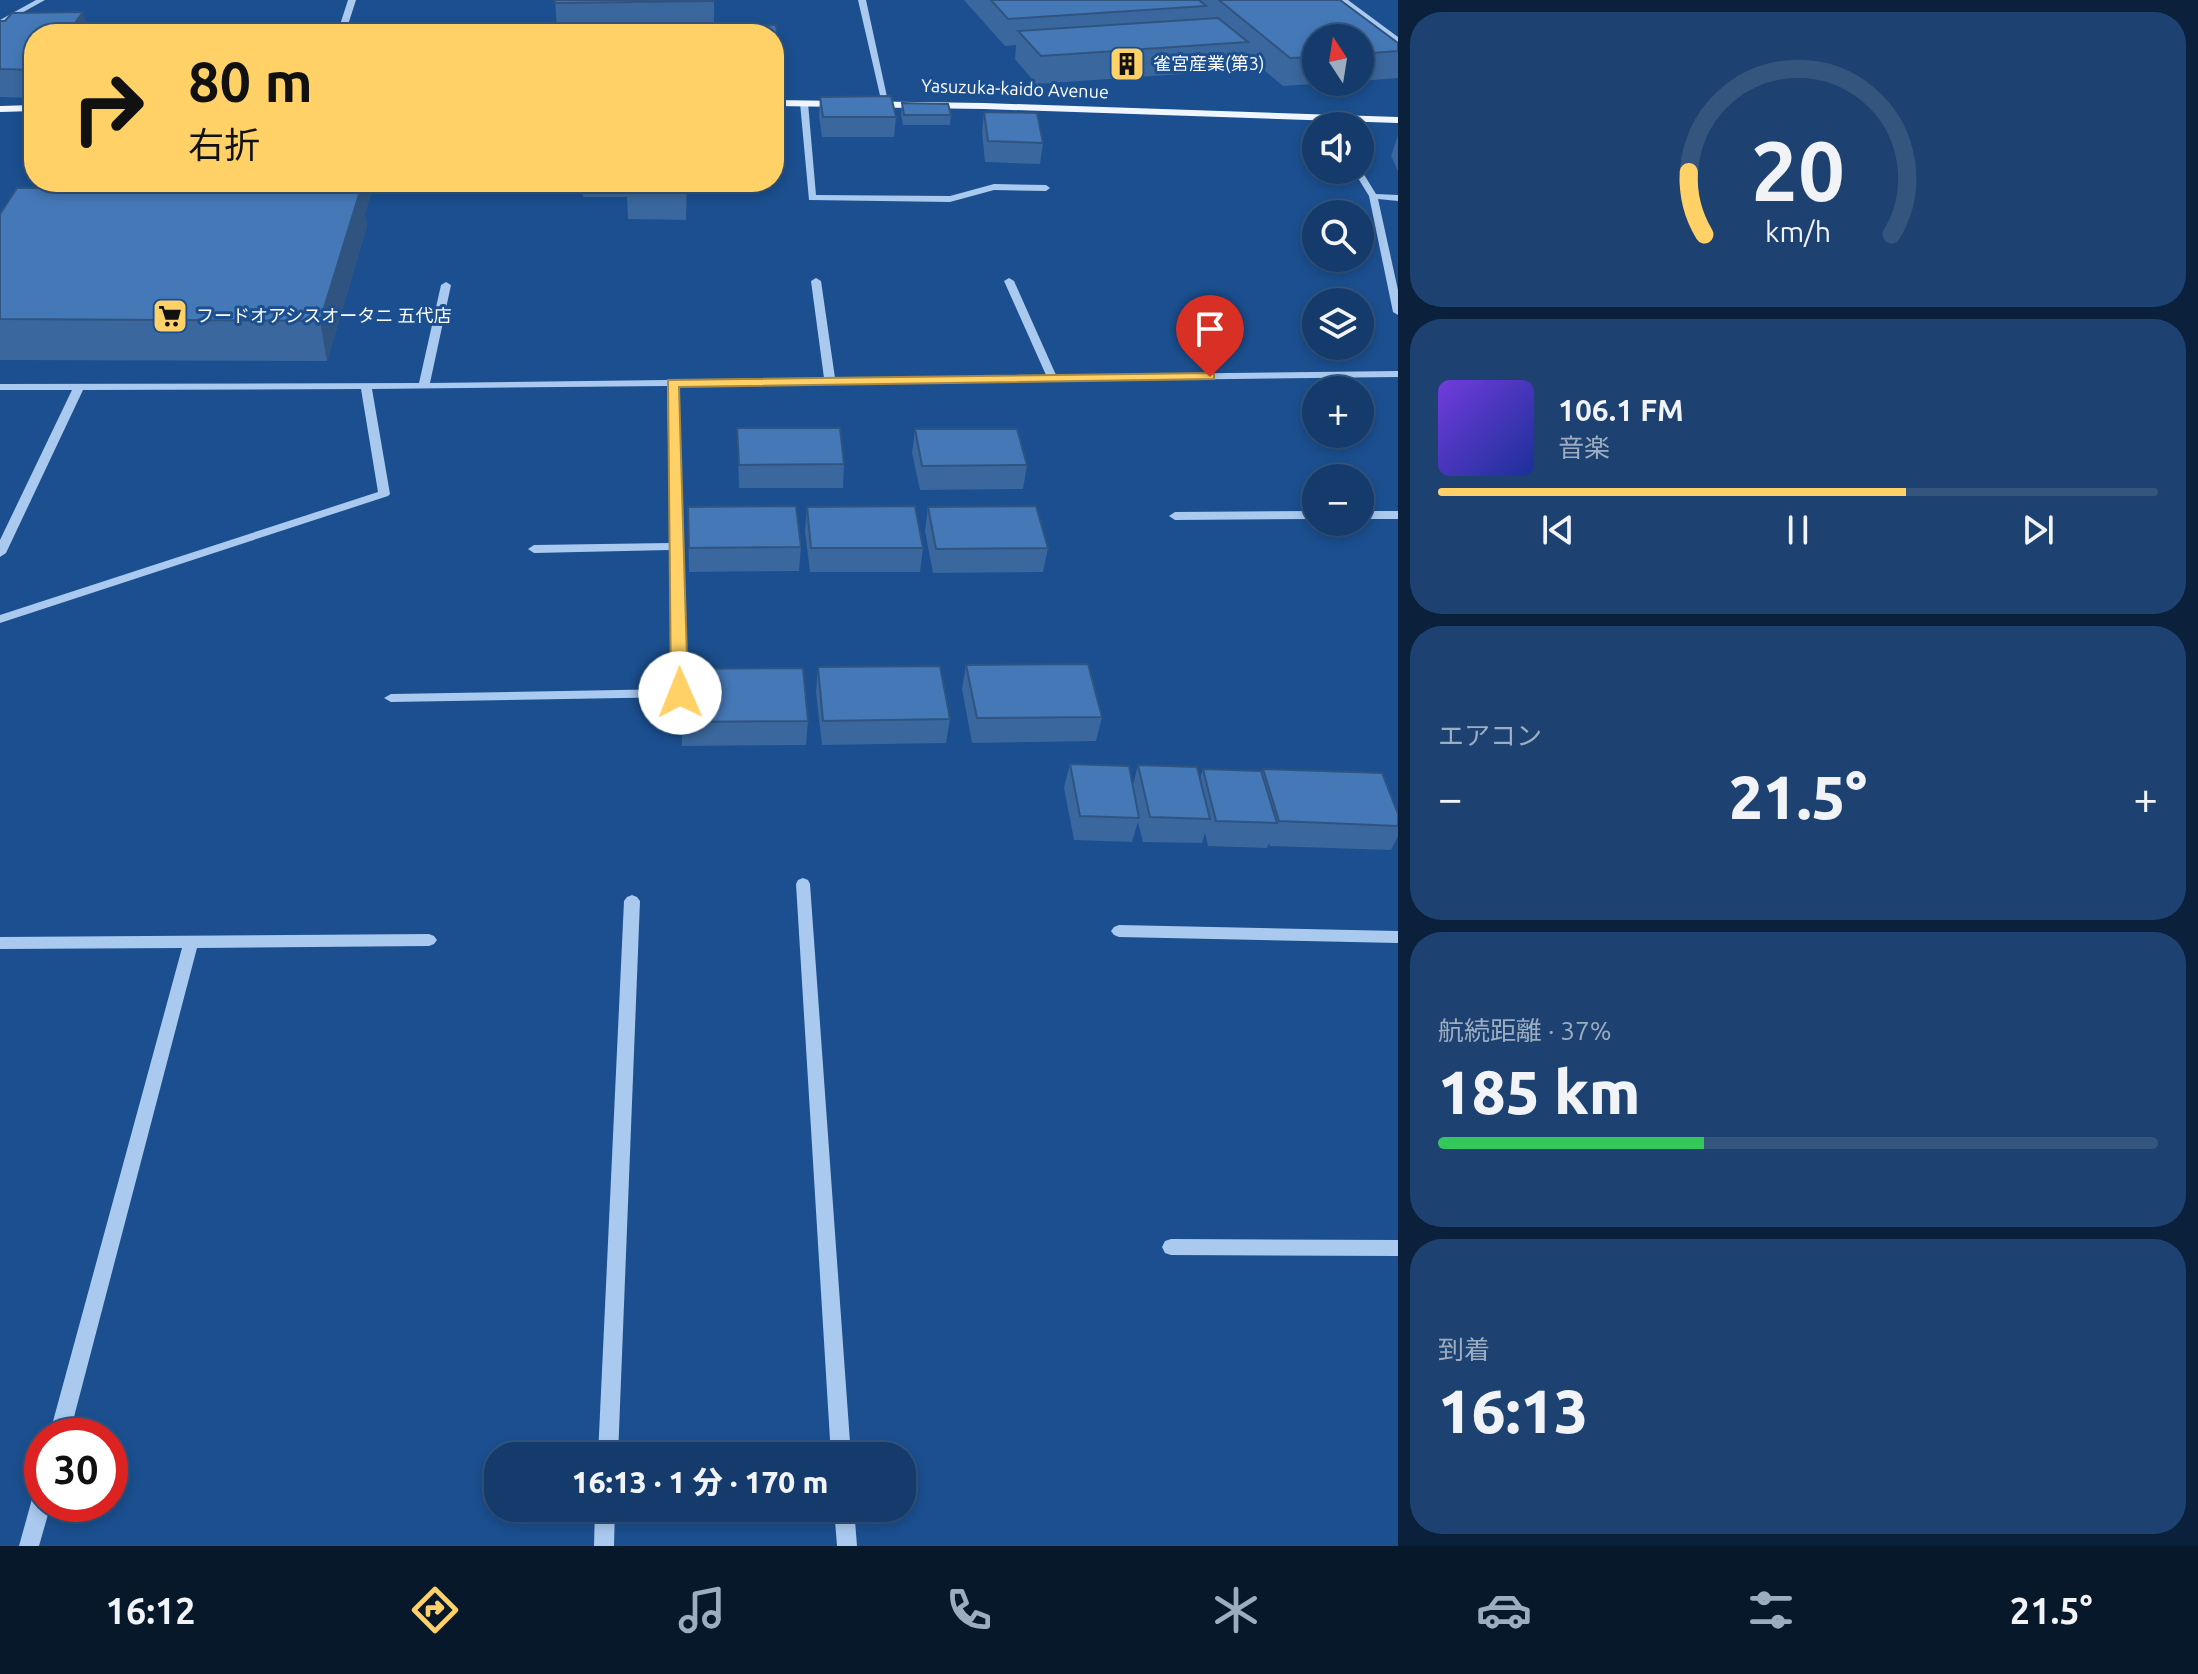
<!DOCTYPE html>
<html lang="ja">
<meta charset="utf-8">
<style>
:root{--surface:#143b6b;--page:#1d4271;--text:#f1f3f6;--muted:#9dadc1;--line:#33557e;--accent:#ffd166}
body{margin:0;font-family:Ubuntu,"Noto Sans JP",sans-serif;background:var(--page);color:var(--text);height:100vh;display:flex;flex-direction:column;font-size:30px;white-space:nowrap}
*{box-sizing:border-box;margin:0}
p{font-size:26px;color:var(--muted)}
.icon{flex:none;width:44px;height:44px;fill:none;stroke:currentColor;stroke-width:2;stroke-linecap:round;stroke-linejoin:round}
.map{position:relative;flex:1;overflow:hidden}
.panel{display:flex;flex-direction:column;gap:12px;padding:12px;background:#0b203b;width:800px}
.panel>*{flex:none}
.banner{position:absolute;left:24px;top:24px;width:760px;height:168px;border-radius:32px;box-shadow:0 4px 12px #0003,0 0 0 2px var(--line);background:#ffd166;color:#111;overflow:hidden}
.needle{width:52px;rotate:348deg}
.tools{position:absolute;left:1302px;top:24px;display:grid;gap:16px}
.tools a{display:grid;place-items:center;width:72px;height:72px;border-radius:50%;background:var(--surface);box-shadow:0 4px 12px #0003,0 0 0 2px var(--line);font-size:40px}
.speed{position:absolute;left:24px;top:1418px;display:flex;gap:16px;font-size:40px;font-weight:700;text-align:center}
.speed>*{display:grid;place-content:center;width:104px;height:104px;border-radius:50%;background:var(--surface);box-shadow:0 4px 12px #0003,0 0 0 2px var(--line);line-height:1}
.speed .limit{border:12px solid #d22;background:#fff;color:#111}
.pin{position:absolute;display:grid;place-items:center;width:68px;height:68px;color:#fff;margin:-82px -34px;border-radius:50% 50% 50% 0;rotate:-45deg;box-shadow:0 0 8px #0007}
.pin .icon{rotate:45deg}
.me{position:absolute;width:88px;margin:-44px;rotate:359deg;stroke-linejoin:round;filter:drop-shadow(0 0 6px #0008)}
.turn{display:flex;align-items:center;gap:28px;height:168px;padding:0 32px;font-size:36px}
.turn .icon{width:104px;height:104px;stroke-width:2.5}
.turn b{display:block;font-size:56px;line-height:68px}
.big{font-size:60px;font-weight:800;line-height:1.1}
.panel .tile{flex:1;display:flex;flex-direction:column;justify-content:center;gap:12px;min-width:0;padding:0 28px;border-radius:32px;background:var(--page)}
.panel .dial{align-items:center;gap:0}
.dial svg{height:208px;overflow:visible;fill:none;stroke:var(--line);stroke-width:7;stroke-linecap:round;text-anchor:middle}
.dial text{fill:var(--text);stroke:none}
.song{display:flex;align-items:center;gap:24px}
.cover{width:96px;height:96px;border-radius:12px;background:linear-gradient(135deg,hsl(260 70% 55%),hsl(230 70% 35%))}
.played{height:8px;border-radius:4px;background:linear-gradient(90deg,var(--accent) 65%,var(--line) 65%)}
.keys{display:flex;justify-content:space-around;direction:ltr}
.heat{display:flex;justify-content:space-between;align-items:center;font-size:44px;direction:ltr}
.charge{height:12px;border-radius:6px;background:linear-gradient(90deg,#34c759 37%,var(--line) 0)}
.trip{position:absolute;left:484px;top:1442px;width:432px;height:80px;border-radius:32px;background:var(--surface);box-shadow:0 4px 12px #0003,0 0 0 2px var(--line);font-weight:800;line-height:80px;text-align:center}
.menu{display:flex;height:128px;justify-content:space-around;align-items:center;background:#08182b;color:var(--muted)}
.menu .icon{width:56px;height:56px}
.menu .on{color:var(--accent)}
.menu b{font-size:36px;color:var(--text)}
main{display:flex;flex:1;min-height:0}
.map>svg:first-child{display:block}
.lines{fill:none;stroke-linecap:round;stroke-linejoin:round}
.minor{fill:#a9c9ee;fill-rule:evenodd}
.major{fill:#f0f6ff;fill-rule:evenodd}
.wall{fill:#3a679d}
.shaded-wall{fill:#305480}
.building{fill:#4478b7;stroke:#305480;stroke-width:2}
.route{fill:#ffd166;stroke:#a68842;stroke-width:2}
.labels{text-anchor:middle;stroke-width:6;stroke-linejoin:round;paint-order:stroke}
.far-poi-label{font-size:18px;fill:#fff;stroke:#1b4f8f;text-anchor:start}
.far-street-label{font-size:18px;fill:#fff;stroke:#1b4f8f}
</style>
<main>
<div class="map">
<svg width="1398" height="1546" viewBox="0 0 1398 1546">
<rect width="100%" height="100%" fill="#1b4f8f"/>
<g class="lines">
<path class="minor" d="M36,0H45L0,25V20Z
M348,0H356L345,34H337Z
M858,0H866L889,106L882,104Z
M1339,0H1348L1398,37V43Z
M804,101L808,103L816,195L950,196L994,184L1046,185L1050,188L1046,191L994,190L950,202L809,200L800,103Z
M1325,116H1328L1334,126H1326L1321,118Z
M1360,168L1376,194L1398,195V201L1378,199L1398,290V315L1393,312L1369,196L1353,170H1360Z
M816,278L821,281L835,378L1046,375L1004,281L1009,278L1014,281L1056,375L1398,371V377L677,386L687,693L680,697L391,702L384,698L391,694L673,689L670,550L534,553L528,549L534,545L670,543L667,386L372,389L390,494L388,496L0,623V615L378,492L361,389L83,390L6,553L0,557V540L72,390H0V384L419,383L441,285L446,282L451,285L430,383L824,378L811,281Z
M1316,511V519L1175,520L1169,516L1175,512Z
M1360,511H1398V519H1360Z
M803,878L808,880L810,884L851,1456H831L796,884L798,880Z
M632,895L637,897L640,901L618,1456H598L624,901L627,897Z
M1119,925L1398,931V943L1119,937L1114,935L1111,931L1114,927Z
M429,934L434,936L437,940L434,944L429,946L197,948L69,1436H49L182,948L0,949V937Z
M1171,1239L1398,1240V1256L1171,1255L1165,1253L1162,1247L1165,1241Z
M42,1489V1504H51L39,1546H19L32,1499L35,1492Z
M595,1508H615L614,1546H594Z
M834,1508H854L857,1546H837Z"/>
<path class="major" d="M774,100L984,103L1398,117V123L984,109L774,106Z
M34,105V111L0,112V106Z"/>
</g>
<path class="wall" d="M555,0H714V26L776,25L778,42V61H774V34H702V28L557,30Z
M964,0H1340L1398,43V78L1360,81V38H1316V82H1344L1283,86L1245,54L1241,70L1036,84L1015,59L1016,45L1005,46Z
M0,21L34,34V98L0,97Z
M820,97L896,117L894,137H822L819,116Z
M902,103L951,115L950,125H903L901,114Z
M984,112L1043,143L1040,164L985,162L982,132Z
M1398,135V171L1391,156Z
M582,182H687L686,220L628,219L627,197H583Z
M0,214L365,215L367,226L327,361L0,360Z
M737,428L844,464L843,488H739Z
M915,429L1027,465L1023,489L920,490L912,453Z
M688,507L801,547L799,571L689,572Z
M807,507L923,548L920,572H810L805,531Z
M928,507L1048,548L1043,572L933,573L925,531Z
M966,665L1102,717L1096,741L972,743L962,689Z
M818,667L950,719L946,743L822,745L816,692Z
M681,669L808,721L806,745L682,746Z
M1070,764L1133,785L1138,765L1200,779L1203,769L1262,773L1263,769L1398,814V836L1391,850L1270,846L1269,843L1267,848L1208,846L1205,833L1202,843L1143,842L1138,822L1132,842L1074,840L1064,788Z"/>
<path class="shaded-wall" d="M83,12L89,34H67Z
M361,182H375L365,215L367,226L327,361L320,321Z
M686,182H687L686,220Z"/>
<path class="building" d="M555,0H714V1L555,3Z
M991,0H1199L1206,6L1008,19Z
M1219,0H1340L1398,43V51L1360,54V38H1316V57L1290,58Z
M83,12L67,34H34V70L0,69V21H5L12,13Z
M1218,18L1248,42L1041,56L1018,31Z
M776,25L778,42H774V34H702V26Z
M891,96L896,117H823L820,97Z
M902,103L948,104L951,115H904Z
M984,112L1037,113L1043,143L988,141Z
M127,182H361L359,188H123Z
M629,182H686V190L627,189Z
M17,188H361L320,321L0,319V214Z
M737,428H840L844,464L739,465Z
M915,429H1017L1027,465L922,466Z
M796,506L801,547L689,548L688,507Z
M915,506L923,548H811L807,507Z
M1036,506L1048,548L936,549L928,507Z
M1088,664L1102,717L977,718L966,665Z
M940,666L950,719L823,721L818,667Z
M803,668L808,721L681,722V669Z
M1070,764L1129,766L1139,818L1080,816Z
M1138,765L1197,767L1210,819L1150,817Z
M1203,769L1261,771L1277,823L1216,821Z
M1263,769L1382,773L1398,814V826L1279,821Z"/>
<path class="route" d="M1210,373L1214,374V379L679,387L688,693L680,698L671,693L668,380Z"/>
<defs>
<symbol id="building-square" viewBox="-11 -11 22 22"><rect x="-9" y="-9" width="18" height="18" rx="4" fill="#ffd166" stroke="#1b4f8f"/><path d="M-4-6H4V6H1V3H-1V6H-4ZM-2.5-4.3h1.7v1.8h-1.7ZM.8-4.3h1.7v1.8H.8ZM-2.5-1h1.7V.8h-1.7ZM.8-1h1.7V.8H.8Z" fill="#111"/></symbol>
<symbol id="supermarket-square" viewBox="-11 -11 22 22"><rect x="-9" y="-9" width="18" height="18" rx="4" fill="#ffd166" stroke="#1b4f8f"/><path d="M-6-5.5h2.5l.6 2H6L4.5 2H-2.5L-4.4-4H-6ZM-1.5 3.2a1.3 1.3 0 1 0 .1 0ZM3 3.2a1.3 1.3 0 1 0 .1 0Z" fill="#111"/></symbol>
</defs>
<g fill-rule="evenodd">
<use href="#building-square" x="1107" y="44" width="40" height="40"/>
<use href="#supermarket-square" x="150" y="296" width="40" height="40"/>
</g>
<g class="labels">
<g class="far-poi-label">
<text x="1153" y="70">雀宮産業(第3)</text>
<text x="196" y="322">フードオアシスオータニ 五代店</text>
</g>
<g class="far-street-label">
<text transform="translate(1015 89) rotate(2)" y="6">Yasuzuka-kaido Avenue</text>
</g>
</g>
</svg>
<div class="tools">
<a><svg class="needle" viewBox="-14 -14 28 28"><path d="M0-13l5 13h-10z" fill="#e53935"/><path d="M0 13l5-13h-10z" fill="#9dadc1"/></svg></a>
<a><svg class="icon" aria-label="sound" viewBox="0 0 24 24"><path d="M4 9h4l5-4v14l-5-4H4zM17 9q2 3 0 6"/></svg></a>
<a><svg class="icon" aria-label="search" viewBox="0 0 24 24"><circle cx="10" cy="10" r="6"/><path d="M15 15l6 6"/></svg></a>
<a><svg class="icon" aria-label="layers" viewBox="0 0 24 24"><path d="M12 4l9 5-9 5-9-5zM3 14l9 5 9-5"/></svg></a>
<a>+</a>
<a>−</a>
</div>
<div class="speed"><div class="limit">30</div></div>
<div class="pin" style="left:1210px;top:377px;background:#d93025"><svg class="icon" aria-label="arrive" viewBox="0 0 24 24"><path d="M6 21V4h12l-3 4 3 4H6"/></svg></div>
<svg class="me" style="left:680px;top:693px" viewBox="-20 -20 40 40"><circle r="19" fill="#fff"/><path d="M0-13L10 11 0 6-10 11z" fill="#ffd166"/></svg>
<div class="trip">16:13 · 1 分 · 170 m</div>
<div class="banner">
<div class="turn"><svg class="icon" aria-label="right" viewBox="0 0 24 24"><path d="M7 20v-9h11M14 6l5 5-5 5"/></svg><div><b>80 m</b>右折</div></div>
</div>
</div>
<section class="panel">
<div class="tile dial"><svg viewBox="0 0 100 80">
<path d="M14 69A42 42 0 1 1 86 69"/>
<path d="M14 69A42 42 0 0 1 8 45" stroke="#ffd166"/>
<text x="50" y="56" font-size="32" font-weight="700">20</text>
<text x="50" y="72" font-size="11">km/h</text>
</svg></div>
<div class="tile">
<div class="song"><i class="cover"></i><div><b>106.1 FM</b><p>音楽</p></div></div>
<div class="played"></div>
<div class="keys"><svg class="icon" aria-label="previous" viewBox="0 0 24 24"><path d="M18 5L8 12l10 7zM5 5v14"/></svg><svg class="icon" aria-label="pause" viewBox="0 0 24 24"><path d="M8 5v14M16 5v14"/></svg><svg class="icon" aria-label="next" viewBox="0 0 24 24"><path d="M6 5l10 7-10 7zM19 5v14"/></svg></div>
</div>
<div class="tile"><p>エアコン</p>
<div class="heat"><a>−</a><b class="big">21.5°</b><a>+</a></div>
</div>
<div class="tile"><p>航続距離 · 37%</p><b class="big">185 km</b><div class="charge"></div></div>
<div class="tile"><p>到着</p><b class="big">16:13</b></div>
</section>
</main>
<nav class="menu">
<b>16:12</b>
<svg class="icon on" aria-label="directions" viewBox="0 0 24 24"><path d="M12 3l9 9-9 9-9-9zM9 14v-3h6M13 9l2 2-2 2"/></svg>
<svg class="icon" aria-label="music" viewBox="0 0 24 24"><path d="M9 18V5l10-2v13"/><circle cx="6" cy="18" r="3"/><circle cx="16" cy="16" r="3"/></svg>
<svg class="icon" aria-label="phone" viewBox="0 0 24 24"><path d="M5 4h4l2 5-3 2q2 4 5 5l2-3 5 2v4C11 20 4 13 5 4z"/></svg>
<svg class="icon" aria-label="climate" viewBox="0 0 24 24"><path d="M12 3v18M4 7l16 10M4 17L20 7"/></svg>
<svg class="icon" aria-label="car" viewBox="0 0 24 24"><path d="M5 17H2v-5l4-1 3-4h7l3 4 3 1v5h-3M9 17h6M6 11h13"/><circle cx="7" cy="17" r="2"/><circle cx="17" cy="17" r="2"/></svg>
<svg class="icon" aria-label="filters" viewBox="0 0 24 24"><path d="M4 7h16M4 17h16"/><circle cx="9" cy="7" r="2"/><circle cx="15" cy="17" r="2"/></svg>
<b>21.5°</b>
</nav>
